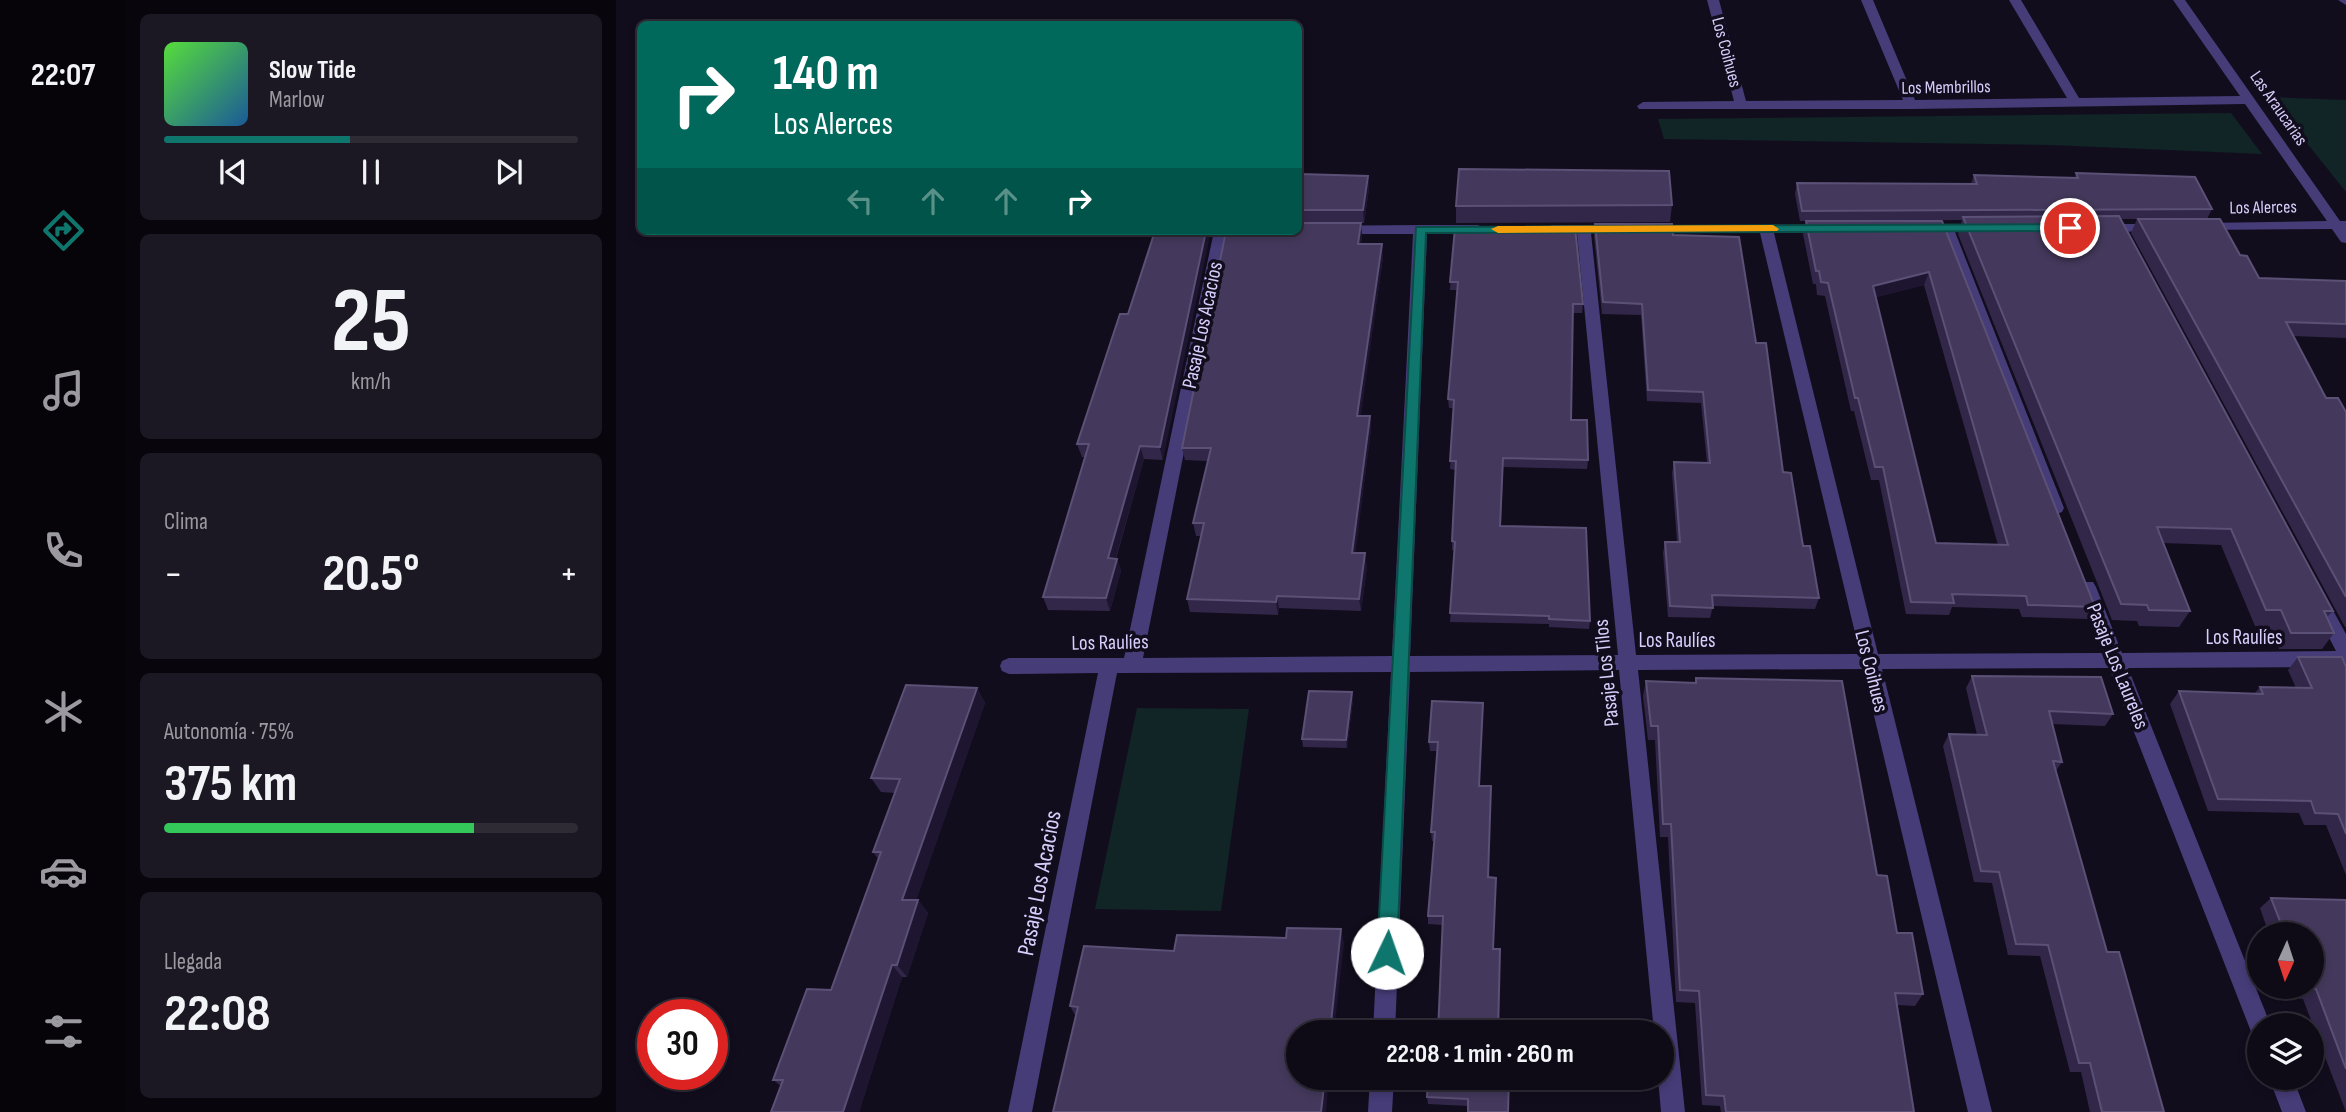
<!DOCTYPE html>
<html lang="es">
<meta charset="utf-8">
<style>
:root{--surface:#0e0a16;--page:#1c1823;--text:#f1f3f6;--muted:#9b9aa1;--line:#2e2b35;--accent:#0f766e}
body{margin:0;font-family:"Sofia Sans Condensed",sans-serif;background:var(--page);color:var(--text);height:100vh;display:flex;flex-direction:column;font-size:26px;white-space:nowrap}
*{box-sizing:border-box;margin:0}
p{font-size:23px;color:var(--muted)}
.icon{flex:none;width:38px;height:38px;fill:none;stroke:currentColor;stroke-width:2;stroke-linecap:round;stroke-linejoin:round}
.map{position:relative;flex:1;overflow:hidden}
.side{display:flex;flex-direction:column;gap:14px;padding:14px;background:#08060c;width:490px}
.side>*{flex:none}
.banner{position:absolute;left:21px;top:21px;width:665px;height:214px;border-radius:10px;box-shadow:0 4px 10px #0003,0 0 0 2px var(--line);background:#00695c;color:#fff;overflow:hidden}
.needle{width:46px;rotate:183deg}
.controls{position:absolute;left:1631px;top:922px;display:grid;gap:14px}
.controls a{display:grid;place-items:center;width:77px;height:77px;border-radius:50%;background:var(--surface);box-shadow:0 4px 10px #0003,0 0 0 2px var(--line);font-size:35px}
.speed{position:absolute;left:21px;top:999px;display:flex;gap:14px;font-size:35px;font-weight:700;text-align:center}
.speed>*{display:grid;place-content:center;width:91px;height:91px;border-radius:50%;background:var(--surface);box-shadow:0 4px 10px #0003,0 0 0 2px var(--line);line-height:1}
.speed .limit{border:10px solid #d22;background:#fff;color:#111}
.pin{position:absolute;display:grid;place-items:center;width:60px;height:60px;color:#fff;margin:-30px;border:4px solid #fff;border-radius:50%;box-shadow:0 2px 7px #0007}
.me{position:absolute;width:77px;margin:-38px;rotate:3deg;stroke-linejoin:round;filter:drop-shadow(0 0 5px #0008)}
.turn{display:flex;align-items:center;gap:24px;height:147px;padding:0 21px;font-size:32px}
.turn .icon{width:91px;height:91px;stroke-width:2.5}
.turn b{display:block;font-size:49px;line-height:60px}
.lanes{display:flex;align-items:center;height:66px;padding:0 21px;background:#0003;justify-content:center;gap:35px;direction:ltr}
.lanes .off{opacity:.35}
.big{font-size:52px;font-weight:700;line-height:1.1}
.side .card{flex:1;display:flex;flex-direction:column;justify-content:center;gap:10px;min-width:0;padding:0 24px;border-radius:10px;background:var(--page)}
.side .dial{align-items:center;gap:0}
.dial b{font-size:91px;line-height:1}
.song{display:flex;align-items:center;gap:21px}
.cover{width:84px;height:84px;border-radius:10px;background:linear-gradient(135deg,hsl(110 70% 55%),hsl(210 70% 35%))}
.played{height:7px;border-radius:4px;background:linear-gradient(90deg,var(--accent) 45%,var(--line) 45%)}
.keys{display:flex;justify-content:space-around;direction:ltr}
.heat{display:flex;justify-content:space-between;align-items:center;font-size:38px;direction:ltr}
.charge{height:10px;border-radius:5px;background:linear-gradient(90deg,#34c759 75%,var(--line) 0)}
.trip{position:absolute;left:670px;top:1020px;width:388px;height:70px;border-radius:35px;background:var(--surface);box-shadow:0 4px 10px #0003,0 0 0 2px var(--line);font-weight:700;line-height:70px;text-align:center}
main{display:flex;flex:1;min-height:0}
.tab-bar{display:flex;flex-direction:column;width:126px;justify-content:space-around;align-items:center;background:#060409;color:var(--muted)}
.tab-bar .icon{width:49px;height:49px}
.tab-bar .current{color:var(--accent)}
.tab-bar b{font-size:32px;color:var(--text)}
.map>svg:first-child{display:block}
.green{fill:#112426}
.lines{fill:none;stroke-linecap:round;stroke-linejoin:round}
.minor{fill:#463c78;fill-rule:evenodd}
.wall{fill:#322749;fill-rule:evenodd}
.shaded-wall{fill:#1e1530}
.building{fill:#44395c;stroke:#5b5075;stroke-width:2;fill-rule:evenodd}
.route{fill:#0f766e;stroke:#0a4d48;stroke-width:2}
.slow{fill:#f59e0b}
.labels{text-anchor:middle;stroke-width:7;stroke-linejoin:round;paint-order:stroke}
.far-street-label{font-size:18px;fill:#d8cdfb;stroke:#120d1d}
.street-label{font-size:21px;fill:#d8cdfb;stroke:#120d1d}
.near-street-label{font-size:24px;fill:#d8cdfb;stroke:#120d1d}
</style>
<main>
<nav class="tab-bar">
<b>22:07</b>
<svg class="icon current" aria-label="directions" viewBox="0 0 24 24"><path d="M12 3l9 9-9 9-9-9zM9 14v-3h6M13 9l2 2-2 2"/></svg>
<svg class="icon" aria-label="music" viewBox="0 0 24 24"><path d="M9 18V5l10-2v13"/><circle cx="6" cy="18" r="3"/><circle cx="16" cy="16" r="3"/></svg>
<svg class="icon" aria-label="phone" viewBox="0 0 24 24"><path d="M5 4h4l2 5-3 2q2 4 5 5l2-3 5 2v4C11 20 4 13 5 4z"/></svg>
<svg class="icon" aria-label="climate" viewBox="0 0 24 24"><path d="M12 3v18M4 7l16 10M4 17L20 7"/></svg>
<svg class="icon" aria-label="car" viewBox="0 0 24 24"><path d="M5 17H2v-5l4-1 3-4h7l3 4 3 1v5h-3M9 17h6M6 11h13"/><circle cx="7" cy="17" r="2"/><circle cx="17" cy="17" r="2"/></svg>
<svg class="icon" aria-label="filters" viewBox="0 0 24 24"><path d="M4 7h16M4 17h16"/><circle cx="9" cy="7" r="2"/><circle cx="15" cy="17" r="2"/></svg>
</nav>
<section class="side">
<div class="card">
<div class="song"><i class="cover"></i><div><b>Slow Tide</b><p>Marlow</p></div></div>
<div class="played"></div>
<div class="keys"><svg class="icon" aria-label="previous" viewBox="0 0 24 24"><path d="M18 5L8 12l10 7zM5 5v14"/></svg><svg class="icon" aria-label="pause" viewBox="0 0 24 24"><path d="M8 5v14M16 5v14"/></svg><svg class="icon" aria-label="next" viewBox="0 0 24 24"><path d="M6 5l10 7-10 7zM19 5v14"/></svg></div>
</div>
<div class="card dial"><b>25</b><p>km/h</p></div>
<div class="card"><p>Clima</p>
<div class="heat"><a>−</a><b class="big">20.5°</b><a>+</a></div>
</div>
<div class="card"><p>Autonomía · 75%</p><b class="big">375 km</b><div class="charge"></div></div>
<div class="card"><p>Llegada</p><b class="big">22:08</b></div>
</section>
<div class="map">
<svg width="1730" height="1112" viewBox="0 0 1730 1112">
<rect width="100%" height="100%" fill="#120d1d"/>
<path class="green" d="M1654,97L1730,100V192Z
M1615,113L1646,154L1434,145L1048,139L1042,119Z
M521,708L633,709L605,911L479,909Z"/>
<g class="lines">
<path class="minor" d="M1091,0H1103L1130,101L1287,100L1245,0H1257L1299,100L1451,98L1393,0H1405L1463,98L1624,96L1557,0H1569L1724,221H1730V243L1725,242L1716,229L1582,230L1580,227L1587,223L1711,221L1629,104L1295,109H1023L1021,106L1027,102L1118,101Z
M1722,0H1730V5Z
M1307,224H1366L1373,228L1366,232H1339L1448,508L1446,512L1440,514L1432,508L1325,232L1302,231L1300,228Z
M1485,224H1541L1548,228L1541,232L1480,231L1478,228Z
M804,225H862L869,229L862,233L811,234L794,656L1002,655L961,233L931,232L929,229L936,225H1002L1009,229L1002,233H975L1020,655L1244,654L1144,233L1029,232L1027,229L1034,225H1212L1219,229L1212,233H1158L1262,654L1488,653L1462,587L1465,582H1477L1480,587L1506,653L1720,651L1693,599L1696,594H1708L1730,634V667L1512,668L1655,1026H1643V1037L1636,1034L1493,668L1266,669L1376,1112H1352L1247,669L1022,670L1069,1112H1045L1042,1078H1046V1032H1038L1003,670L794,672L779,1032H757L775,672L501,673L416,1112H392L482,673L393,674L386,671L384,666L386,661L393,658H508L598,231H612L527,658L776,656L797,234H682L676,231H682V226Z
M754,1078H778L776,1112H752Z
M1653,1078H1677L1690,1112H1666Z"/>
</g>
<path class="wall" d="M1460,173L1596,209L1591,219L1643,278L1730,281V338L1677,336L1710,398L1730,412V627H1729L1515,233L1521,219H1504L1717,611L1711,617L1718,633L1706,649H1663L1653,626H1639L1605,545L1547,543L1574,611L1563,627L1523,626L1521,621L1496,620L1342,234L1346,220L1184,221L1179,194L1181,183L1355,184L1358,175L1459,178Z
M752,176L753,189L748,223H737H745L746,236L745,244L767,257L744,416H754L755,429L739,553L751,566L745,611L663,608L662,615L574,612L571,599L585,536H580L577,523L592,461L569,460L566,448L682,231V179Z
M1056,205L1054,222L840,223V206Z
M1190,221H1326L1479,607L1472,619L1406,617L1403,609L1336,607L1333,615L1290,614L1263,480H1255L1238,411H1235L1209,296L1201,295L1200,284H1197L1187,234ZM1308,285L1382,545L1320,543L1260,297Z
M979,224L1057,235L1140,343L1167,472L1203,598L1199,609L1097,606L1094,618L1052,617L1047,553L1049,542H1061L1056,473L1058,462L1091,463L1085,403L1031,401L1025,315L986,314L978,236Z
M839,228L967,304L966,313H956L955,420L972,460L971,469L887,467L885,526L974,621L973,629L933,627V624L834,622L839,550H836V541L840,470L834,469L838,408H833L832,399L841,290H834Z
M512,314L547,460L528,459L500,559H501L505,571L494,611L432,610L427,597L469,457H466L461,444Z
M1682,657L1730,667V875L1710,825H1688L1683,813L1592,811L1554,704L1563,691L1638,694L1644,687L1680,688L1672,670Z
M1356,676L1497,714L1489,726L1436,724L1446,762L1440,771L1491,952L1548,1112H1474L1465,1072H1454L1424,956L1392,955L1376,883L1358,882L1327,746L1333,734L1361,735L1350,688Z
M1080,678L1261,875L1281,933L1307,994L1299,1006L1281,1005L1298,1112H1105L1104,1106L1086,1105L1079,1003L1060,1002L1052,837H1044L1039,740H1032L1027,696L1030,681L1079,683Z
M361,688L369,703L300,900H302L312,913L291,977H286L243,1112H155L165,1086L157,1080L215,990L263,860L257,852L279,793L265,792L255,778Z
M737,700L731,748L687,747L686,739Z
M816,701L863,786L877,949L882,1032L827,925L812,924V916L818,841H816L815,832L821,751H814L813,742Z
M1655,898L1730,900V1112L1687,999L1676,998L1672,987H1696V934H1653L1644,908Z
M728,943L460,1017L454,1006L558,951Z
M893,1078L852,1106L812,1104L811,1097Z"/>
<path class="shaded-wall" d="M752,176L753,189L748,223L747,210Z
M745,223L746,236L743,257L742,244Z
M590,231H595L547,460L544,447Z
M766,244L767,257L743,429L741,416Z
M1313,272L1308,285L1254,299L1257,286Z
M754,416L755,429L738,565L736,553Z
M524,446L528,459L496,571L492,558Z
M749,553L751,566L745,611L743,599Z
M501,559L505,571L494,611L490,598Z
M661,596L663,608L662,615L660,602Z
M361,688L369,703L296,913L286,900Z
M736,692L737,700L731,748L730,740Z
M302,900L312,913L291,977L281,965Z
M725,929L728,943L718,1032H714Z
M276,965L286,977L243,1112H227Z
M709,1078H713L710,1112H705Z"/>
<path class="building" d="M843,169L1053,171L1056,205L840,206Z
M1460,173L1579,177L1596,209L1186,211L1181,183L1361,184L1358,175L1462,178Z
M684,174L752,176L747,210H682V179Z
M1503,216L1717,611H1708L1718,633H1675L1665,610H1650L1615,529L1541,527L1574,611L1533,610L1531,605L1505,604L1347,217Z
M1522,219H1604L1624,255L1631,256L1643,278L1730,281V324L1670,322L1710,398H1722L1730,412V597Z
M1190,221H1326L1479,607L1412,605L1410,596L1336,594L1338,603L1295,602L1267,467H1259L1242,398H1239L1212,283L1205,282L1203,271H1200ZM1313,272L1392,545L1320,543L1257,286Z
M682,223H745L742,244H766L741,416H754L736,553H749L743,599L661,596L660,602L571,599L588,523H577L595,448H566L610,231H682Z
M979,224H1056L1057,235L1123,237L1140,343H1150L1167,472L1175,473L1187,546H1194L1203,598L1096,595L1097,608L1054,606L1049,542H1064L1058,462L1094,463L1087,392L1032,390L1026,304L987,302Z
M959,227L967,304H957L955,420H971L972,460L887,458L884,526L970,528L974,621L933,619V616L834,613L839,542L836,541L840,461H834L838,400L832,399L842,282H834L839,228Z
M539,231H590L544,447L524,446L492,558L501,559L490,598L427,597L473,444H461L504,314H512Z
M1682,657H1726L1730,667V834L1722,814L1699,813L1695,801L1602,799L1563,691L1647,694L1644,687L1696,688Z
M1356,676L1485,677L1497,714L1433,711L1446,762L1437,761L1491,952H1503L1548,1112H1486L1474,1063H1463L1432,945L1400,944L1383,872L1365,871L1333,734L1371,735Z
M1080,678L1226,681L1261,875L1271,876L1281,933H1296L1307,994L1279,993L1298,1112H1110L1108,1096L1090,1095L1083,991L1064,990L1055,824H1047L1042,726H1035L1030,681L1080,683Z
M290,685L361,688L286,900H302L281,965H276L227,1112H155L167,1080H157L191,989L215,990L265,852H257L284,779L255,778Z
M693,691L736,692L730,740L686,739Z
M816,701L867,703L863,786H875L872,877L880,878L877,949H884L882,1032H822L827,916H812L819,832H815L822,742H813Z
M1655,898L1730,900V1069L1700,989L1688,988V987H1696V934H1669Z
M671,928L725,929L714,1032H682V1078H709L705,1112H437L462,1007L454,1006L468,946L558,951L561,935L670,938Z
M812,1078H893L892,1112H852V1099L811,1097Z"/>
<path class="route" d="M1454,224L1458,225V231L810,233L781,953L778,960L771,963L764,960L761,953L800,227Z"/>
<path class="slow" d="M1157,225L1163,229L1161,231L882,233L875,229L882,226Z"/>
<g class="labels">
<g class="far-street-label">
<text transform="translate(1111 52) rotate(75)" y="6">Los Coihues</text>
<text transform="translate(1330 87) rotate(-1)" y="6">Los Membrillos</text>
<text transform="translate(1663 108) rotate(55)" y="6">Las Araucarias</text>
<text transform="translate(1647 207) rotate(-1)" y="6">Los Alerces</text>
</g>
<g class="street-label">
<text transform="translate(586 325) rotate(-78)" y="7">Pasaje Los Acacios</text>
<text x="1628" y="644">Los Raulíes</text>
<text x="1061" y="647">Los Raulíes</text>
<text transform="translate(494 642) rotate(-1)" y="7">Los Raulíes</text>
<text transform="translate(1502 666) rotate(68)" y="7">Pasaje Los Laureles</text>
<text transform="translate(1256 671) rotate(76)" y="7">Los Coihues</text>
<text transform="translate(990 673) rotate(-96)" y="7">Pasaje Los Tilos</text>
</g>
<g class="near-street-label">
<text transform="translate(423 883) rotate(-79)" y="8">Pasaje Los Acacios</text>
</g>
</g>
</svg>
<div class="controls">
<a><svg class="needle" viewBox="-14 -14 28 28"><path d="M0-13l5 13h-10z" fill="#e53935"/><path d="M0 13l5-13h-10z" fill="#9b9aa1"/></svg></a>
<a><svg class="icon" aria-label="layers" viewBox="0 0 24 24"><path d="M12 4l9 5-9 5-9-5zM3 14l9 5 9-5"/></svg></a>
</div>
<div class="speed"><div class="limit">30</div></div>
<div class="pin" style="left:1454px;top:228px;background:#d93025"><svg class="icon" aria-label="arrive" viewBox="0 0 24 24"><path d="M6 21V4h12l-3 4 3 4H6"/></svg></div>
<svg class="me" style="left:771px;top:953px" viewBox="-20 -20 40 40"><circle r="19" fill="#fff"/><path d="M0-13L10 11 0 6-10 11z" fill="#0f766e"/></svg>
<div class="trip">22:08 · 1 min · 260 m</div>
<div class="banner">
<div class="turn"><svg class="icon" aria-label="right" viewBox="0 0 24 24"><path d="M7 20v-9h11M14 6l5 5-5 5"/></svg><div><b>140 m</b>Los Alerces</div></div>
<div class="lanes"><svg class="icon off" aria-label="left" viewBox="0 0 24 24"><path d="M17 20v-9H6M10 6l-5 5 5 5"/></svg><svg class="icon off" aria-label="ahead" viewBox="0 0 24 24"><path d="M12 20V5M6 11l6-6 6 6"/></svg><svg class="icon off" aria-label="ahead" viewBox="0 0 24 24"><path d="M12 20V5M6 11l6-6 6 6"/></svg><svg class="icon" aria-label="right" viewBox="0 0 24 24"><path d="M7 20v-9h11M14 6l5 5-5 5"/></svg></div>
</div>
</div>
</main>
